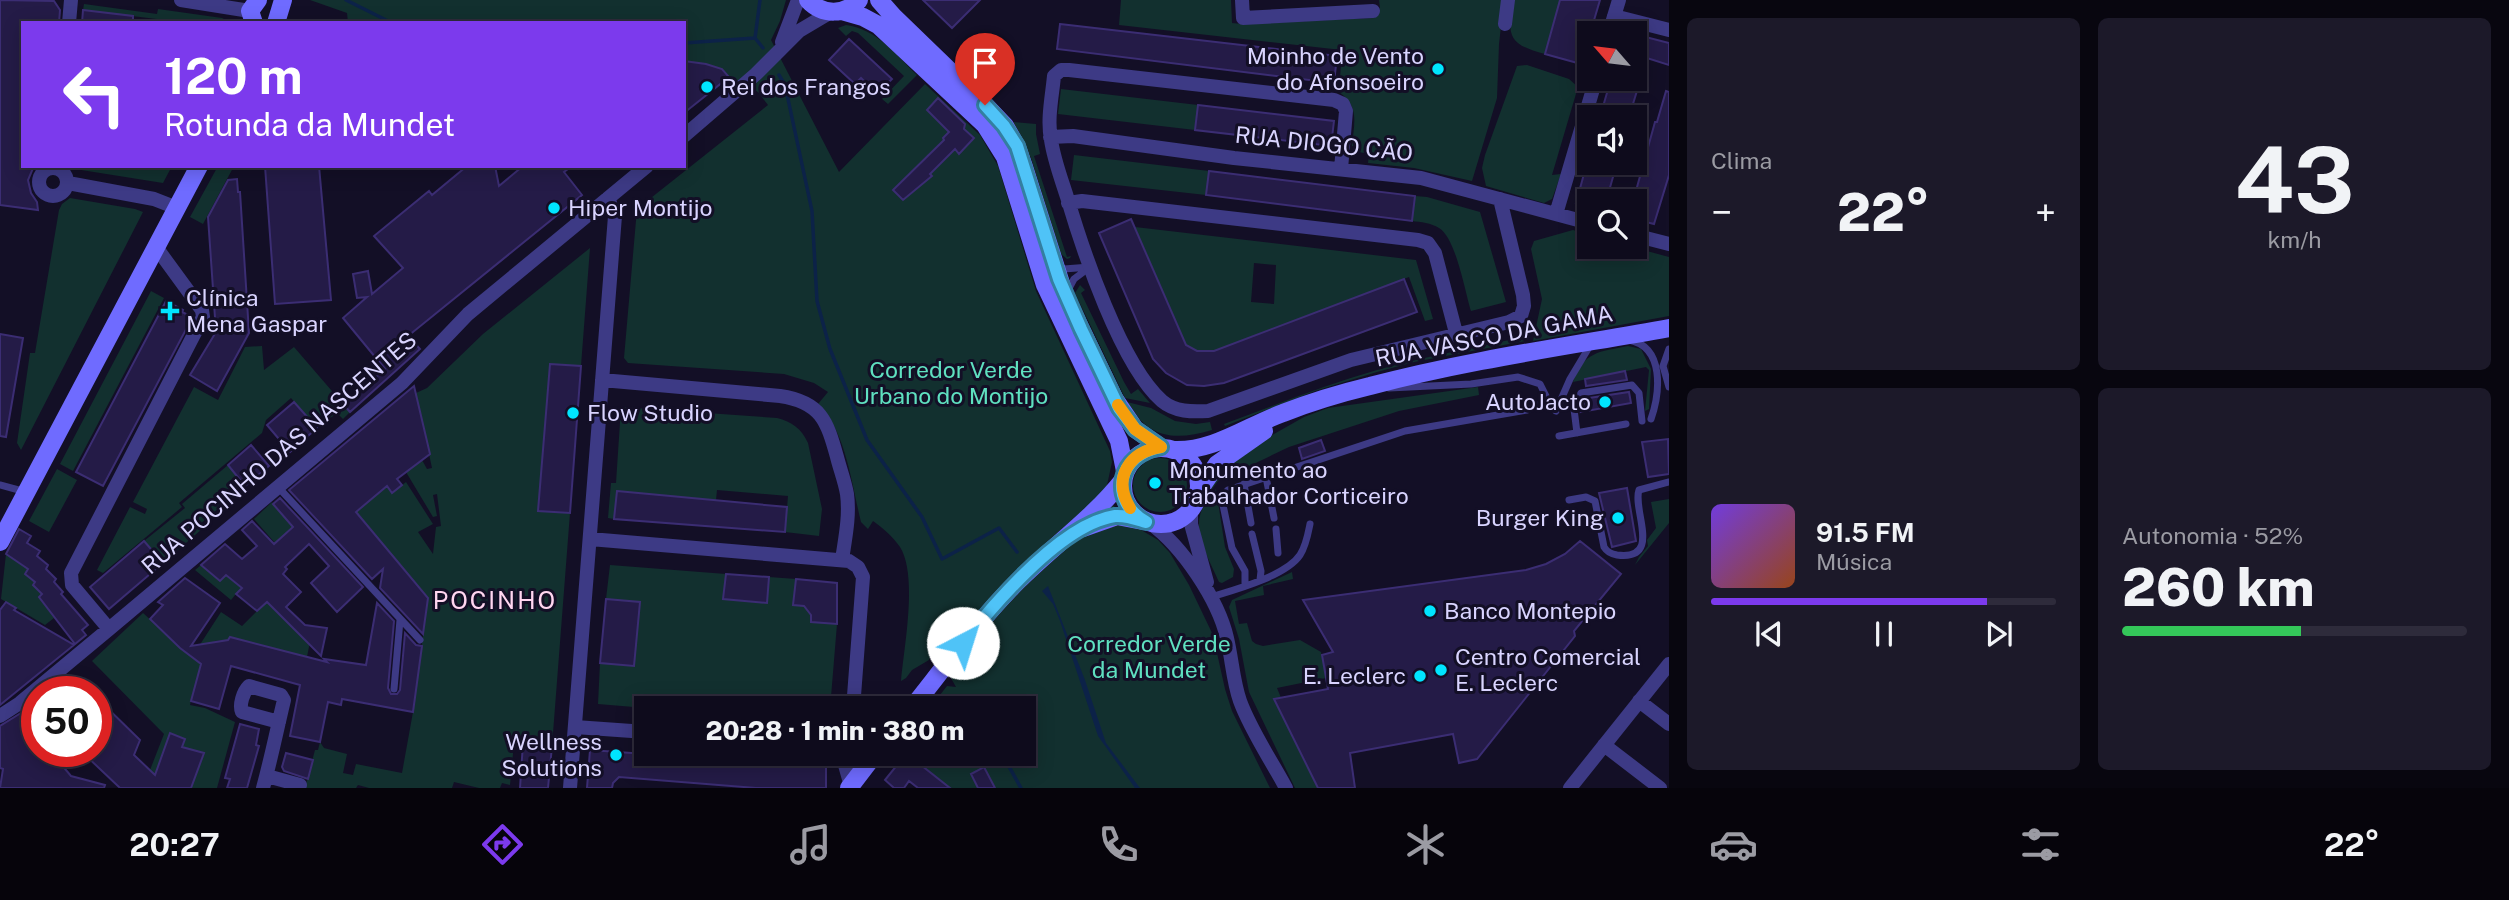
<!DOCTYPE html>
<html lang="pt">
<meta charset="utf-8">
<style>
:root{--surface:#0e0b1c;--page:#1c1929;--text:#f1f3f6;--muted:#9b9ba3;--line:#2e2b3b;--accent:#7c3aed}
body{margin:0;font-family:"Public Sans",sans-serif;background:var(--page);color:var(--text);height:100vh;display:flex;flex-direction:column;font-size:26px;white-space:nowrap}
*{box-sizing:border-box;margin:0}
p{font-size:23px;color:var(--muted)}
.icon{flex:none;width:38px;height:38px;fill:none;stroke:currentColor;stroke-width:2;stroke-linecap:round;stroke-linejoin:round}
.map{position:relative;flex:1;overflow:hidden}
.drawer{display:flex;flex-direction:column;gap:18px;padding:18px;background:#08060f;width:840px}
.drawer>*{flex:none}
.banner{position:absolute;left:21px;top:21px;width:665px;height:147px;border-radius:0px;box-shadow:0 4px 18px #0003,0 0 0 2px var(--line);background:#7c3aed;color:#fff;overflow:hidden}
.needle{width:46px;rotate:298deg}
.controls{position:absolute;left:1577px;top:21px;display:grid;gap:14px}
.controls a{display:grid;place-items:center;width:70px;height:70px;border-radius:0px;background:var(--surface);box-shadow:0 4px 18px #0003,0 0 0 2px var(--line);font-size:35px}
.speed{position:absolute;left:21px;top:676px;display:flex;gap:14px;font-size:35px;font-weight:700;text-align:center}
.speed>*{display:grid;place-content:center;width:91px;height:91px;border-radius:50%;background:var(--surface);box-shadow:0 4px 18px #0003,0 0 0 2px var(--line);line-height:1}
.speed .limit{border:10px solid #d22;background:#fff;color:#111}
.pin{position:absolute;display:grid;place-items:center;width:60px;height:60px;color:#fff;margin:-72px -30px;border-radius:50% 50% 50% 0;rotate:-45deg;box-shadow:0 0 7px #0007}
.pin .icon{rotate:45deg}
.me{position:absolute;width:77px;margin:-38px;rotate:40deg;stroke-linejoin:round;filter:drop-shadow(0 0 5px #0008)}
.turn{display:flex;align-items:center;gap:24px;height:147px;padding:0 28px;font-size:32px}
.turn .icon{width:91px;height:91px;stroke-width:2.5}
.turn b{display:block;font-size:49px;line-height:60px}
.big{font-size:52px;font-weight:800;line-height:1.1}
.drawer .widget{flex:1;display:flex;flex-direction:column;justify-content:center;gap:10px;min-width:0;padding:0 24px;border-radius:10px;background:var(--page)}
.drawer .dial{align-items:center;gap:0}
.dial b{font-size:91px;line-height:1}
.song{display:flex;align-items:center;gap:21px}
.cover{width:84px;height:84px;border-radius:10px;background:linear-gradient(135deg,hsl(260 70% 55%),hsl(20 70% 35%))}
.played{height:7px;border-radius:4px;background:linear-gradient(90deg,var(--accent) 80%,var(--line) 80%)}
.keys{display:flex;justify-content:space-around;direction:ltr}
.heat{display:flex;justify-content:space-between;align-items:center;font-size:38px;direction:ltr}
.charge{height:10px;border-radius:5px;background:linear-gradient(90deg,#34c759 52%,var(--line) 0)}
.drawer .tiles{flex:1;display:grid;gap:18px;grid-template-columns:repeat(2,1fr)}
.trip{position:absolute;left:634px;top:696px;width:402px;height:70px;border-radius:0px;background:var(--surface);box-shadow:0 4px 18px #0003,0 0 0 2px var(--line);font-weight:800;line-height:70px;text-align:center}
.menu{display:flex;height:112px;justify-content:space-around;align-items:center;background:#06040b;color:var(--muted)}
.menu .icon{width:49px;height:49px}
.menu .current{color:var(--accent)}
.menu b{font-size:32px;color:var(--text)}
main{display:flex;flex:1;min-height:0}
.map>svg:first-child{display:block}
.green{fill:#12302f;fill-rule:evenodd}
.water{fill:#0c2248}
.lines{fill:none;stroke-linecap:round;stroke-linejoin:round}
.stream{stroke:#0c2248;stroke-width:3.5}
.building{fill:#241b47;stroke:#3b2d73;stroke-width:2}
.lane{stroke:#3d3a85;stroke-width:7}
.street{stroke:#3d3a85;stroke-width:14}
.secondary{stroke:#6f6bff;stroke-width:18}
.route-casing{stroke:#337fa1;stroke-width:18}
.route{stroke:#4fc3f7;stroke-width:12}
.slow{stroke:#f59e0b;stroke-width:12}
.poi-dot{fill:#00e5ff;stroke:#130f26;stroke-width:2.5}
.labels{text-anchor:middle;stroke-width:6;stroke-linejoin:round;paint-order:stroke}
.poi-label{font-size:23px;fill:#d9d4ff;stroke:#130f26;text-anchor:start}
.street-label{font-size:23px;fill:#d9d4ff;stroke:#130f26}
.park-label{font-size:23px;fill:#5fe0c0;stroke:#130f26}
.neighbourhood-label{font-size:24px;letter-spacing:2px;fill:#ffd6f0;stroke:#130f26}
</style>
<main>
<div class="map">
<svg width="1669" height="788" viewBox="0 0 1669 788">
<rect width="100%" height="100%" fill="#130f26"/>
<path class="green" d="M310,0H786L780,21L771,40L839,172L925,84L980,135L991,154L998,166L1036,291L1110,451L1112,462L1106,490L1112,504L1131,524L1158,540L1170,553L1189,585L1213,635L1225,689L1232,711L1270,788H995L983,767L978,788H950L923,766L930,754H1024V709H929L947,686L956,687L934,648L929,660L912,670L906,678L901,681C904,646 918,576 900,547C892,536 883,528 873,521L868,529L861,522C852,486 846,430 818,404L828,392L814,383L784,374L628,363L624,358L637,209L768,105L758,92L729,77L722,69L706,64L684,61V23H348L347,13Z
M1121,0H1231L1232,23L1242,24L1374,18L1380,8L1379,0H1504L1499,44L1497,98L1472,181L1414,168L1368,163L1369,154L1359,152V147L1352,146C1354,123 1360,107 1339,92L1342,50L1119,25Z
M1512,0H1560L1545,54C1507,44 1508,36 1512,0Z
M84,4L157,14L158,9L222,18L232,23H189L83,10Z
M846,25C877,29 896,55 917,75L888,104L882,99L904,76L858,33L852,31L846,36L838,28Z
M1527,65L1569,79L1578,87L1552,175L1561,174L1552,199L1544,203L1486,186L1482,168L1485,155L1517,66Z
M1061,89L1198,105L1195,130L1058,114Z
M1013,122L1036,124V134L1040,154L1034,156L1067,257L1071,256L1070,258L1067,259L1060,253L1031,158Z
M1074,155L1209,171L1206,195L1071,180Z
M73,166H172L163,183L75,169Z
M218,166H234L203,224L190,217Z
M1415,196L1427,197L1480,212L1506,302L1471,311C1465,292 1456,238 1439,228C1431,223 1421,222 1412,221Z
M70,198L135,209L143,212L21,450L17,443L30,353H35L59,210L62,204Z
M1135,227L1416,260L1433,319L1425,321L1409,277L1214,351H1197L1186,345ZM1254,263L1276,265L1274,304L1251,302Z
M1573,230L1589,235V247H1632L1669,257V316L1533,341L1542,299L1531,249L1534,241Z
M590,248L581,366L550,364L538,510L570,513L552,746L514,743L510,785L502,783L500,788H479L454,782L452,788H369L358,785L356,788H305L315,750H318L320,742L324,748L347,754L343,773L353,775L356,764L402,773L413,712L428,598L355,511L387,486L392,493L406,482L433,524L418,532L433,554L436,527L441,526L437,494L433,495L437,516L433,517L406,472L422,460L427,469L432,468L416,393L427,388L483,334Z
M1080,285L1085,290L1081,293L1124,382L1131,394L1138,389L1150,403L1125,398L1075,293Z
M151,291L164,298L73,471L60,464Z
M1532,325L1525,341L1414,362L1377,372L1315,391L1225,426L1224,424C1275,405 1325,385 1377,370C1424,357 1471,348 1519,338L1518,332Z
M262,346L264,370L294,347L350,412L343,419L337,413L317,428L291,398L266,420L262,433L179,503L182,507L103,573L97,570L130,507L145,514L147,509L133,502L194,387L218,400L245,347Z
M1628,346L1641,349L1651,369L1649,409L1645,411L1649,370L1646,367L1573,382C1584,351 1599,352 1628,346Z
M1478,387L1479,395L1399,411L1289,447L1218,481L1199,507L1203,494L1230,459L1304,417L1328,408Z
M1127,402L1151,408L1175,421L1196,424L1210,422L1212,430C1175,441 1148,439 1127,402Z
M621,407L777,418C792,422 801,428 808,443L822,509L819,536L785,532L788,496L717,490L716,500L617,491L614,519L608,518L611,483H616Z
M1133 485a27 27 0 1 1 54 0a27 27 0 1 1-54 0Z
M228,465L245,486L199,525L202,529L163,563L144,541L185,508L182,504Z
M57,469L77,480L49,532L29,521Z
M1216,489L1225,547L1234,569L1233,577L1222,583L1219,582C1211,563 1193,534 1201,512C1204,504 1211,496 1216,489Z
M1669,499V523L1635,565L1639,557L1648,546L1647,540L1656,528L1651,502Z
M272,502L293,527L275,543L254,519Z
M6,554L28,569L35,582L33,585L42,594L39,597L54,618L45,625L1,599Z
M201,565L220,581L226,575L241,588L231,600L195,570Z
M610,565L726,574L723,599L766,603L769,577L796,579L794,605L807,606L812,611L811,622L837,624L830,709H658L598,704L600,663L634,665L640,603L606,599Z
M1292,572L1293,579L1263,586L1264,595L1235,601L1239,624L1247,623L1252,641L1256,644L1263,646L1300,640L1321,652L1326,678L1277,688L1318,788H1295L1249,692L1239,639L1229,607L1232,600Z
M266,602L298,633L305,625L313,626L307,657L230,637L228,640L215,641L204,653L190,705L205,708L235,722L217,788H166L185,739L171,733L150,788H143L164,734L92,661L143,613L192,657L221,612L242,626Z"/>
<path class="water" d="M1048,586L1085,680L1106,743L1140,788H1135L1098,736L1060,621L1053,604L1042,591Z"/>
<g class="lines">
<path class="stream" d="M346,0L392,23
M760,0L755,38L763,48
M684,43L755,38
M779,75L785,85L812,211L817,301L830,349L867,440L922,517L942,559L999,528L1017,552
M973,700L978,709
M1002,754L1021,788"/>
</g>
<path class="building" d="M0,0L54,1L60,10L59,23H23V166H34L28,180L31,193L37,202L38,210L0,205Z
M923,0H980L952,28Z
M1560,0H1600L1581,64L1545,54Z
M83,10L133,16V23H82Z
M1060,24L1337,56L1334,83L1057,49Z
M1634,34L1669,43V65L1647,58L1629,117H1600L1611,79H1634Z
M849,39L892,79L877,94L861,78L855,84L829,60Z
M684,61L706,64L722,69L729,77L684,113Z
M1666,91L1669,92V175L1654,224L1634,219V201H1589V207L1576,203L1587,163H1617L1609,191L1634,198L1655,122H1657Z
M938,98L965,124L964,129L974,138L959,154L955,149L930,174L932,176L903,200L893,190L944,140L943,138L949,132L927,110Z
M1198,105L1334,121L1331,146L1195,130Z
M265,166H319L331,300L275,304Z
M467,166H495L499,186L523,166H572L564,172L582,195L408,336L420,349L350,412L344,405L385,369L343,318L367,297L357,298L353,274L368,271L372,294L403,268L374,236L429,191L432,195Z
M1209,171L1415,196L1412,221L1206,195Z
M237,179L238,192H240L249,333L217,391L190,375L216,332L208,217L228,180Z
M1131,219L1186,345L1197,351H1214L1404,279L1417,312L1224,383L1204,386L1187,385L1166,373L1153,359L1099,233Z
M166,301L183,310L182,312L190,316L188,319L191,320L103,486L76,472Z
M0,334L23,338L6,437L0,436Z
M550,364L581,366L570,513L538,511Z
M1625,371L1627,380L1586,386L1585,379Z
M414,386L430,454L397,479L402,485L392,493L387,486L356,512L428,598L423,634L380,588L383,569L372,579L289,490Z
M1629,392L1631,403L1581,412L1585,400L1589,398Z
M294,402L317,428L290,452L267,425Z
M1668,439L1669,474L1648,477L1642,442Z
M1321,440L1325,451L1302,459L1299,448Z
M251,445L269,466L245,486L228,465Z
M1627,488L1636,541L1612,547L1599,493Z
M617,491L787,507L785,532L614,519Z
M280,498L363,587L337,612L311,583L329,566L309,544L285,567L287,569L283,574L301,592L286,607L305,625L327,628L321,656L267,602L257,611L236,594L242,588L226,575L220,581L201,565L225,544L242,559L257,546L242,530L252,521L274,544L293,527L273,504Z
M19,529L31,536L27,543L40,551L37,556L48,565L46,569L56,579L54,582L63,592L61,594L88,625L82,630L86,635L75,644L39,597L42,594L33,585L35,582L25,574L28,569L6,554Z
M144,541L163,563L109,609L90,587Z
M1580,541L1621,574L1574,631L1575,636L1477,759L1459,763L1453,734L1350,753L1355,788H1318L1274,699L1328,689L1322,655L1333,652L1303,600L1526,570L1546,564L1565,554Z
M726,574L769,577L767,603L723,599Z
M185,578L220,603L191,646L228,640L230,637L327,662L324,659L366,665L377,603L394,621L388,688L391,694H397L400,690L405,633L416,645L422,646L413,712L342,699L341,705L328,702L320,742L290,736L300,685L231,666L219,709L191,701L201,664L180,648L150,619L163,605L158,602Z
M796,579L837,583V624L811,622V615L804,606L793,605Z
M606,599L640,602L634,666L600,663Z
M6,602L16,608L14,610L74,645L0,705V610Z
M96,697L140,740L134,755L155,775L170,733L185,739L182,747L204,753L191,788H120L81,751H96Z
M29,708L37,720V751H50L71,776L105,785L104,788H0L3,769L0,768V726Z
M240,724L259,729L256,745L259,746L247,788H227L230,779L225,778Z
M523,743L552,746L548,788H520Z
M590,750L826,767V788H756L619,777L613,783L612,788H587Z
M286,753L313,760L308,779L284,771L282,767Z
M906,754H930L921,765L950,788H918L909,781L904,788H894L885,780Z
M984,767L995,788H978L971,774Z"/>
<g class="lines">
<path class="lane" d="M1058,266L1064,269L1090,267L1074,279L1067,292
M1629,340C1665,347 1660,393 1651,419
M1669,349L1663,366L1669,387
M1556,411L1570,379L1591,344
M1577,433L1574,409L1581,393L1632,385L1639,393L1642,421
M1559,436L1626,424
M1266,477L1274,518
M1244,484L1251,523
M0,485L26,492
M278,487L420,640
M1569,500L1586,497L1595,501L1604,547C1607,552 1611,554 1617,555C1663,561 1632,510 1639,490L1669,482
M1276,529L1278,553
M1252,534L1261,571L1260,580
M1245,586V571L1232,548L1223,505L1225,493L1228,490L1405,431L1527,410L1543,403L1546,396L1540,384L1518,377L1471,384L1389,388
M1211,597C1234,590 1286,576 1300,555C1306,546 1308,534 1310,524
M394,689L400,620"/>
<path class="street" d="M181,0L250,11
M1242,0L1243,18L1373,11
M1614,16L1669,30
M69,23L71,0
M1505,24L1508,0
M1609,33L1619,0
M782,42L798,0
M684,136L756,74L799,31L831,12
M1050,137L1073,136L1234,158L1421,178L1589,223
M39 182a14 14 0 1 1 28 0a14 14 0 1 1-28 0Z
M1341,169L1346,111L1343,104L1334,100L1069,70H1061L1054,76C1052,97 1047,119 1051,140C1054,160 1061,178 1067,197C1083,251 1121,365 1162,401C1175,412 1192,412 1208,411L1351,360L1509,322L1521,316L1524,306L1523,295L1500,199
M68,183L154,199L177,208
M1068,203L1082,201L1418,240L1428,243L1435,253L1456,333
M1556,214L1596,79
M1634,235L1669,244
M602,380L780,396C821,402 827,421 837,457C840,469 845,482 847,494C850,516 845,539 842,560
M1191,509V524L1207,582
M1150,523C1182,546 1218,599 1227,638C1232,659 1233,681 1240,701C1251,731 1271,760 1286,788
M590,539L849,561L858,567L863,577L853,709
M109,629L72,585L71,573L203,317L202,310L156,247
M1639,701L1669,724
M0,716L20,703L109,629L402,383L468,314L647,166
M575,727L646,732
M1604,745L1660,788
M839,754L845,765L851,786
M267,776L300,785
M263,788C271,759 277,729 284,700L281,695L249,686C243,692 239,705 242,712L279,722
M570,788L615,216L608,198
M1570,788L1669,664"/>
<path class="secondary" d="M808,0C823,16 845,15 859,0
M879,0L893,16L985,105L1005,126L1017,147L1024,167L1065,296L1114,398L1135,429L1162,448
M842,11L863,17L878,25L985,125L1005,157L1045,285L1119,441L1125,471
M254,23L250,11L258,0
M276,23L283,0
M1123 486a38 38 0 1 1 76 0a38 38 0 1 1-76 0Z
M1173,450C1213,452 1247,426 1283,413C1311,402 1341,393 1370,386C1468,360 1569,346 1669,328
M1198,492L1217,464L1264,431
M1083,528L1117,516L1143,521
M0,542L199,166
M911,709C946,665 979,620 1018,581C1053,546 1093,518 1123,480
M849,788L875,754"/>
</g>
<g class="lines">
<defs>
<path id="route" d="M963,643C995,603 1062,524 1115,516C1126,515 1136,519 1146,522C1107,500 1118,454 1161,447L1135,429L1119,408L1081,329L1059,279L1017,146L1004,126L985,105"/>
</defs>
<use href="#route" class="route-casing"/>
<use href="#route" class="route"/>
<path class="slow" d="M1118,405L1135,429L1161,447C1129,452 1112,478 1130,508"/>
</g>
<g class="poi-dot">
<circle cx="1438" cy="69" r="7"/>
<circle cx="707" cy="87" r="7"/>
<circle cx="554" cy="208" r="7"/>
<path d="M166.5 300.5h7v7h7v7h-7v7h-7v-7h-7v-7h7z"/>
<circle cx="1605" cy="402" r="7"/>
<circle cx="573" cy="413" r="7"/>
<circle cx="1155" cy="483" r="7"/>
<circle cx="1618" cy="518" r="7"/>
<circle cx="1430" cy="611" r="7"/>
<circle cx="1441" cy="670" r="7"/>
<circle cx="1420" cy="676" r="7"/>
<circle cx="616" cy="755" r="7"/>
</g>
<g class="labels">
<g class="poi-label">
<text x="1424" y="64" text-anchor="end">Moinho de Vento<tspan x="1424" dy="26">do Afonsoeiro</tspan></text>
<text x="721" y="95">Rei dos Frangos</text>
<text x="568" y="216">Hiper Montijo</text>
<text x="186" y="306">Clínica<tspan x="186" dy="26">Mena Gaspar</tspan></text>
<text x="1591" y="410" text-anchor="end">AutoJacto</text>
<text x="587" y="421">Flow Studio</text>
<text x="1169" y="478">Monumento ao<tspan x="1169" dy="26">Trabalhador Corticeiro</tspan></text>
<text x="1604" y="526" text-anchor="end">Burger King</text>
<text x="1444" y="619">Banco Montepio</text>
<text x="1455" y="665">Centro Comercial<tspan x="1455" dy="26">E. Leclerc</tspan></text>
<text x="1406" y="684" text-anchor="end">E. Leclerc</text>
<text x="602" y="750" text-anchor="end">Wellness<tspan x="602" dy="26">Solutions</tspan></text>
</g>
<g class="street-label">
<text transform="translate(1324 144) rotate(6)" y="8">RUA DIOGO CÃO</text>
<text transform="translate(1494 336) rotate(-11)" y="8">RUA VASCO DA GAMA</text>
<text transform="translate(279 453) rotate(-41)" y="8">RUA POCINHO DAS NASCENTES</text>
</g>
<g class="park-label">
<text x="951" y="378">Corredor Verde<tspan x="951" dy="26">Urbano do Montijo</tspan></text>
<text x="1149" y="652">Corredor Verde<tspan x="1149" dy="26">da Mundet</tspan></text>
</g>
<g class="neighbourhood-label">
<text x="495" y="609">POCINHO</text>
</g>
</g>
</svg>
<div class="controls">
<a><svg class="needle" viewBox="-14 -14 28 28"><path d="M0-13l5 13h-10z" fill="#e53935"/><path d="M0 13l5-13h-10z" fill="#9b9ba3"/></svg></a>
<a><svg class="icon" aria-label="sound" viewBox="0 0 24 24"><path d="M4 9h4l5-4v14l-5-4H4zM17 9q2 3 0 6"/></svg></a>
<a><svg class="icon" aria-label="search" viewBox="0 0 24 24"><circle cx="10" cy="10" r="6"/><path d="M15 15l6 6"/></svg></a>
</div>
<div class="speed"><div class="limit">50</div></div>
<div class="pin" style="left:985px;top:105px;background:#d93025"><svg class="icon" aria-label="arrive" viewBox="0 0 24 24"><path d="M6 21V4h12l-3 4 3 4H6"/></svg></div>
<svg class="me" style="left:963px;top:643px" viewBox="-20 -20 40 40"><circle r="19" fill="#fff"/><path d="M0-13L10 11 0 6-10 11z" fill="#4fc3f7"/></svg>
<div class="trip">20:28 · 1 min · 380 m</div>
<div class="banner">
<div class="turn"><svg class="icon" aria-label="left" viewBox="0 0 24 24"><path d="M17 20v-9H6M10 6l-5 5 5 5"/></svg><div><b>120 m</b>Rotunda da Mundet</div></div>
</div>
</div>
<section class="drawer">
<div class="tiles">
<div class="widget"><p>Clima</p>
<div class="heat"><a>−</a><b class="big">22°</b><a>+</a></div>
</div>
<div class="widget dial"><b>43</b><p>km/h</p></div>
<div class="widget">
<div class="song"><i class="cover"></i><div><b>91.5 FM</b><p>Música</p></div></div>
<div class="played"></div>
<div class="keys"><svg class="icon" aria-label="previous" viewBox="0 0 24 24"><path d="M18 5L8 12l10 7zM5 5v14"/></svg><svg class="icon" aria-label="pause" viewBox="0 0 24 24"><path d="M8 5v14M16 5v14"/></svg><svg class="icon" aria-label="next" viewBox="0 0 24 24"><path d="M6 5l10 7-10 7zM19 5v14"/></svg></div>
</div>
<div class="widget"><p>Autonomia · 52%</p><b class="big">260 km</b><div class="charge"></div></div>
</div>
</section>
</main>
<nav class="menu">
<b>20:27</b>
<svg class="icon current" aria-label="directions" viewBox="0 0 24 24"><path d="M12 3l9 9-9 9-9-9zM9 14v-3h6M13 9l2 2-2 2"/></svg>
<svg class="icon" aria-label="music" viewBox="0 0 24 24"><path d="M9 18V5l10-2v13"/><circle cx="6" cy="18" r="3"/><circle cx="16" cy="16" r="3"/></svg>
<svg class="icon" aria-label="phone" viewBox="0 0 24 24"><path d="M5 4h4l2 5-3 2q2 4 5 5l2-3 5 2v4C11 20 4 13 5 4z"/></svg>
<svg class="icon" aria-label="climate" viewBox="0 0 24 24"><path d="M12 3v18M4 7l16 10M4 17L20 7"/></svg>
<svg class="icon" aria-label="car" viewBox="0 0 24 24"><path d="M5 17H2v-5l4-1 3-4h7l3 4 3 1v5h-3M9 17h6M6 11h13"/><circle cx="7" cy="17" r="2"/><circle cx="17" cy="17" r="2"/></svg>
<svg class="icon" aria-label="filters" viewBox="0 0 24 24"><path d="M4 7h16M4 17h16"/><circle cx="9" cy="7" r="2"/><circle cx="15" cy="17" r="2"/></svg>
<b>22°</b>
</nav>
